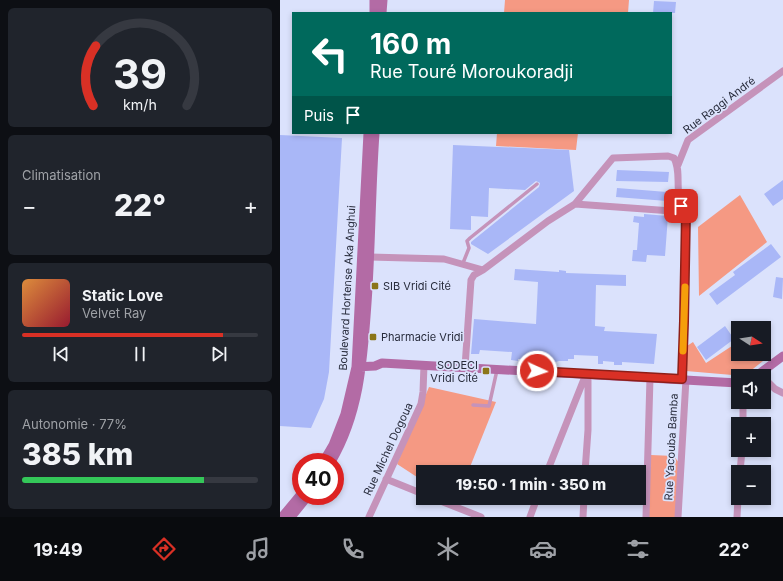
<!DOCTYPE html>
<html lang="fr">
<meta charset="utf-8">
<style>
:root{--surface:#171b24;--page:#20242c;--text:#f1f3f6;--muted:#9ea1a6;--line:#363941;--accent:#d93025}
body{margin:0;font-family:Inter,sans-serif;background:var(--page);color:var(--text);height:100vh;display:flex;flex-direction:column;font-size:15px;white-space:nowrap}
*{box-sizing:border-box;margin:0}
p{font-size:13px;color:var(--muted)}
.icon{flex:none;width:22px;height:22px;fill:none;stroke:currentColor;stroke-width:2;stroke-linecap:round;stroke-linejoin:round}
.map{position:relative;flex:1;overflow:hidden}
.details{display:flex;flex-direction:column;gap:8px;padding:8px;background:#0d0f14;width:280px}
.details>*{flex:none}
.hud{position:absolute;left:12px;top:12px;width:380px;height:122px;border-radius:0px;box-shadow:0 2px 6px #0003;background:#00695c;color:#fff;overflow:hidden}
.needle{width:26px;rotate:102deg}
.controls{position:absolute;left:451px;top:321px;display:grid;gap:8px}
.controls a{display:grid;place-items:center;width:40px;height:40px;border-radius:0px;background:var(--surface);box-shadow:0 2px 6px #0003;font-size:20px}
.speed{position:absolute;left:12px;top:453px;display:flex;gap:8px;font-size:20px;font-weight:700;text-align:center}
.speed>*{display:grid;place-content:center;width:52px;height:52px;border-radius:50%;background:var(--surface);box-shadow:0 2px 6px #0003;line-height:1}
.speed .limit{border:6px solid #d22;background:#fff;color:#111}
.pin{position:absolute;display:grid;place-items:center;width:34px;height:34px;color:#fff;margin:-17px;border-radius:8px;box-shadow:0 2px 6px #0006}
.me{position:absolute;width:44px;margin:-22px;rotate:93deg;stroke-linejoin:round;filter:drop-shadow(0 0 3px #0008)}
.turn{display:flex;align-items:center;gap:14px;height:84px;padding:0 12px;font-size:18px}
.turn .icon{width:52px;height:52px;stroke-width:2.5}
.turn b{display:block;font-size:28px;line-height:34px}
.then{display:flex;align-items:center;height:38px;padding:0 12px;background:#0003;gap:8px;font-size:15px}
.big{font-size:30px;font-weight:800;line-height:1.1}
.details .widget{flex:1;display:flex;flex-direction:column;justify-content:center;gap:6px;min-width:0;padding:0 14px;border-radius:6px;background:var(--page)}
.details .dial{align-items:center;gap:0}
.dial svg{height:104px;overflow:visible;fill:none;stroke:var(--line);stroke-width:7;stroke-linecap:round;text-anchor:middle}
.dial text{fill:var(--text);stroke:none}
.song{display:flex;align-items:center;gap:12px}
.cover{width:48px;height:48px;border-radius:6px;background:linear-gradient(135deg,hsl(30 70% 55%),hsl(350 70% 35%))}
.played{height:4px;border-radius:2px;background:linear-gradient(90deg,var(--accent) 85%,var(--line) 85%)}
.keys{display:flex;justify-content:space-around;direction:ltr}
.heat{display:flex;justify-content:space-between;align-items:center;font-size:22px;direction:ltr}
.charge{height:6px;border-radius:3px;background:linear-gradient(90deg,#34c759 77%,var(--line) 0)}
.trip{position:absolute;left:136px;top:465px;width:230px;height:40px;border-radius:0px;background:var(--surface);box-shadow:0 2px 6px #0003;font-weight:800;line-height:40px;text-align:center}
.menu{display:flex;height:64px;justify-content:space-around;align-items:center;background:#090b0e;color:var(--muted)}
.menu .icon{width:28px;height:28px}
.menu .selected{color:var(--accent)}
.menu b{font-size:18px;color:var(--text)}
main{display:flex;flex:1;min-height:0}
.map>svg:first-child{display:block}
.green{fill:#f59983}
.building{fill:#a9b7f7}
.lines{fill:none;stroke-linecap:round;stroke-linejoin:round}
.lane{stroke:#c593ba;stroke-width:3.5}
.street{stroke:#c593ba;stroke-width:7}
.secondary{stroke:#b36ba5;stroke-width:9}
.route-casing{stroke:#8d1f18;stroke-width:10}
.route{stroke:#d93025;stroke-width:7}
.slow{stroke:#f59e0b;stroke-width:7}
.poi-dot{fill:#8b7519;stroke:#dbe2fc;stroke-width:1.5}
.labels{text-anchor:middle;stroke-width:3.5;stroke-linejoin:round;paint-order:stroke}
.street-label{font-size:11px;fill:#282c3c;stroke:#dbe2fc}
.poi-label{font-size:11px;fill:#282c3c;stroke:#dbe2fc;text-anchor:start}
</style>
<main>
<section class="details">
<div class="widget dial"><svg viewBox="0 0 100 80">
<path d="M14 69A42 42 0 1 1 86 69"/>
<path d="M14 69A42 42 0 0 1 16 23" stroke="#d93025"/>
<text x="50" y="56" font-size="32" font-weight="700">39</text>
<text x="50" y="72" font-size="11">km/h</text>
</svg></div>
<div class="widget"><p>Climatisation</p>
<div class="heat"><a>−</a><b class="big">22°</b><a>+</a></div>
</div>
<div class="widget">
<div class="song"><i class="cover"></i><div><b>Static Love</b><p>Velvet Ray</p></div></div>
<div class="played"></div>
<div class="keys"><svg class="icon" aria-label="previous" viewBox="0 0 24 24"><path d="M18 5L8 12l10 7zM5 5v14"/></svg><svg class="icon" aria-label="pause" viewBox="0 0 24 24"><path d="M8 5v14M16 5v14"/></svg><svg class="icon" aria-label="next" viewBox="0 0 24 24"><path d="M6 5l10 7-10 7zM19 5v14"/></svg></div>
</div>
<div class="widget"><p>Autonomie · 77%</p><b class="big">385 km</b><div class="charge"></div></div>
</section>
<div class="map">
<svg width="503" height="517" viewBox="0 0 503 517">
<rect width="100%" height="100%" fill="#dbe2fc"/>
<path class="green" d="M225,0H349L348,13H224Z
M217,133H298L296,150L216,146Z
M460,195L487,242L419,296L418,227Z
M413,342L426,363L458,342V354H478L483,361L464,376L406,371L407,346Z
M149,387L216,402L188,472H143V490L136,486L140,479L117,464Z
M371,455L394,456L402,467L400,517H367Z"/>
<path class="building" d="M374,1L396,2L395,13H373Z
M0,135L62,138L49,372L44,399L31,428L0,426Z
M173,145L289,150L294,191L208,254L191,244V242L259,187L260,183L256,181L245,190L209,188L208,217L191,216V230L170,229Z
M337,170L389,172L388,182L336,181Z
M503,180V199L493,206L484,194Z
M337,188L387,192V201L336,197Z
M364,214L388,216L385,256L367,255L366,262L352,261L353,250H357L359,223L353,222L354,216L364,217Z
M491,244L501,257L437,305L429,294L455,275L453,272Z
M235,269L279,272V270L286,271V273L346,275V286L316,285L315,326L325,327L324,331L377,334L374,364L342,362V365H334V362L323,361V364H318V356L294,355V359H288V361H279L272,363L266,362V361L242,359H238V361L231,360L232,352L200,350L199,354H191L194,319L256,324L258,282L234,280Z
M496,277L503,278L502,299L493,297Z
M445,326L454,339L426,360L417,347Z"/>
<g class="lines">
<path class="lane" d="M183,263L189,248L187,241L190,238L257,184
M193,405L209,406L217,370"/>
<path class="street" d="M398,165L408,140L503,71
M295,204L406,212
M90,257L164,259L203,270L268,221L295,204L333,158L388,156L394,158C403,174 392,195 406,212L405,321L402,379
M185,367L191,280L194,275L203,270
M484,378L495,389L503,393
M463,424V402
M267,472L306,374
M305,472L308,430V374
M460,472L462,450
M106,479L143,494
M153,498L201,517
M89,517L141,404L143,392L144,365
M250,517L257,498
M303,517L304,498
M366,517L370,378
M398,517L406,379
M457,517L458,498"/>
<path class="secondary" d="M94,13V0
M102,13L103,0
M76,367L95,366L102,363L458,383
M476,376L503,356
M43,462L53,445L65,414L76,367L88,133
M51,462C80,413 83,359 87,303C91,247 91,190 95,133
M2,517L21,494
M11,517L28,496"/>
</g>
<g class="lines">
<defs>
<path id="route" d="M257,371L402,379L404,321L406,212L401,206"/>
</defs>
<use href="#route" class="route-casing"/>
<use href="#route" class="route"/>
<path class="slow" d="M403,351L405,287"/>
</g>
<g class="poi-dot">
<rect x="91" y="282" width="8" height="8" rx="2"/>
<rect x="89" y="333" width="8" height="8" rx="2"/>
<rect x="202" y="367" width="8" height="8" rx="2"/>
</g>
<g class="labels">
<g class="street-label">
<text transform="translate(439 105) rotate(-37)" y="4">Rue Raggi André</text>
<text transform="translate(67 288) rotate(-87)" y="4">Boulevard Hortense Aka Anghui</text>
<text transform="translate(391 447) rotate(-87)" y="4">Rue Yacouba Bamba</text>
<text transform="translate(108 449) rotate(-65)" y="4">Rue Michel Dogoua</text>
</g>
<g class="poi-label">
<text x="103" y="290">SIB Vridi Cité</text>
<text x="101" y="341">Pharmacie Vridi</text>
<text x="198" y="369" text-anchor="end">SODECI<tspan x="198" dy="13">Vridi Cité</tspan></text>
</g>
</g>
</svg>
<div class="controls">
<a><svg class="needle" viewBox="-14 -14 28 28"><path d="M0-13l5 13h-10z" fill="#e53935"/><path d="M0 13l5-13h-10z" fill="#9ea1a6"/></svg></a>
<a><svg class="icon" aria-label="sound" viewBox="0 0 24 24"><path d="M4 9h4l5-4v14l-5-4H4zM17 9q2 3 0 6"/></svg></a>
<a>+</a>
<a>−</a>
</div>
<div class="speed"><div class="limit">40</div></div>
<div class="pin" style="left:401px;top:206px;background:#d93025"><svg class="icon" aria-label="arrive" viewBox="0 0 24 24"><path d="M6 21V4h12l-3 4 3 4H6"/></svg></div>
<svg class="me" style="left:257px;top:371px" viewBox="-20 -20 40 40"><circle r="17" fill="#d93025" stroke="#fff" stroke-width="3"/><path d="M0-11L8 9 0 5-8 9z" fill="#fff"/></svg>
<div class="trip">19:50 · 1 min · 350 m</div>
<div class="hud">
<div class="turn"><svg class="icon" aria-label="left" viewBox="0 0 24 24"><path d="M17 20v-9H6M10 6l-5 5 5 5"/></svg><div><b>160 m</b>Rue Touré Moroukoradji</div></div>
<div class="then">Puis<svg class="icon" aria-label="arrive" viewBox="0 0 24 24"><path d="M6 21V4h12l-3 4 3 4H6"/></svg></div>
</div>
</div>
</main>
<nav class="menu">
<b>19:49</b>
<svg class="icon selected" aria-label="directions" viewBox="0 0 24 24"><path d="M12 3l9 9-9 9-9-9zM9 14v-3h6M13 9l2 2-2 2"/></svg>
<svg class="icon" aria-label="music" viewBox="0 0 24 24"><path d="M9 18V5l10-2v13"/><circle cx="6" cy="18" r="3"/><circle cx="16" cy="16" r="3"/></svg>
<svg class="icon" aria-label="phone" viewBox="0 0 24 24"><path d="M5 4h4l2 5-3 2q2 4 5 5l2-3 5 2v4C11 20 4 13 5 4z"/></svg>
<svg class="icon" aria-label="climate" viewBox="0 0 24 24"><path d="M12 3v18M4 7l16 10M4 17L20 7"/></svg>
<svg class="icon" aria-label="car" viewBox="0 0 24 24"><path d="M5 17H2v-5l4-1 3-4h7l3 4 3 1v5h-3M9 17h6M6 11h13"/><circle cx="7" cy="17" r="2"/><circle cx="17" cy="17" r="2"/></svg>
<svg class="icon" aria-label="filters" viewBox="0 0 24 24"><path d="M4 7h16M4 17h16"/><circle cx="9" cy="7" r="2"/><circle cx="15" cy="17" r="2"/></svg>
<b>22°</b>
</nav>
